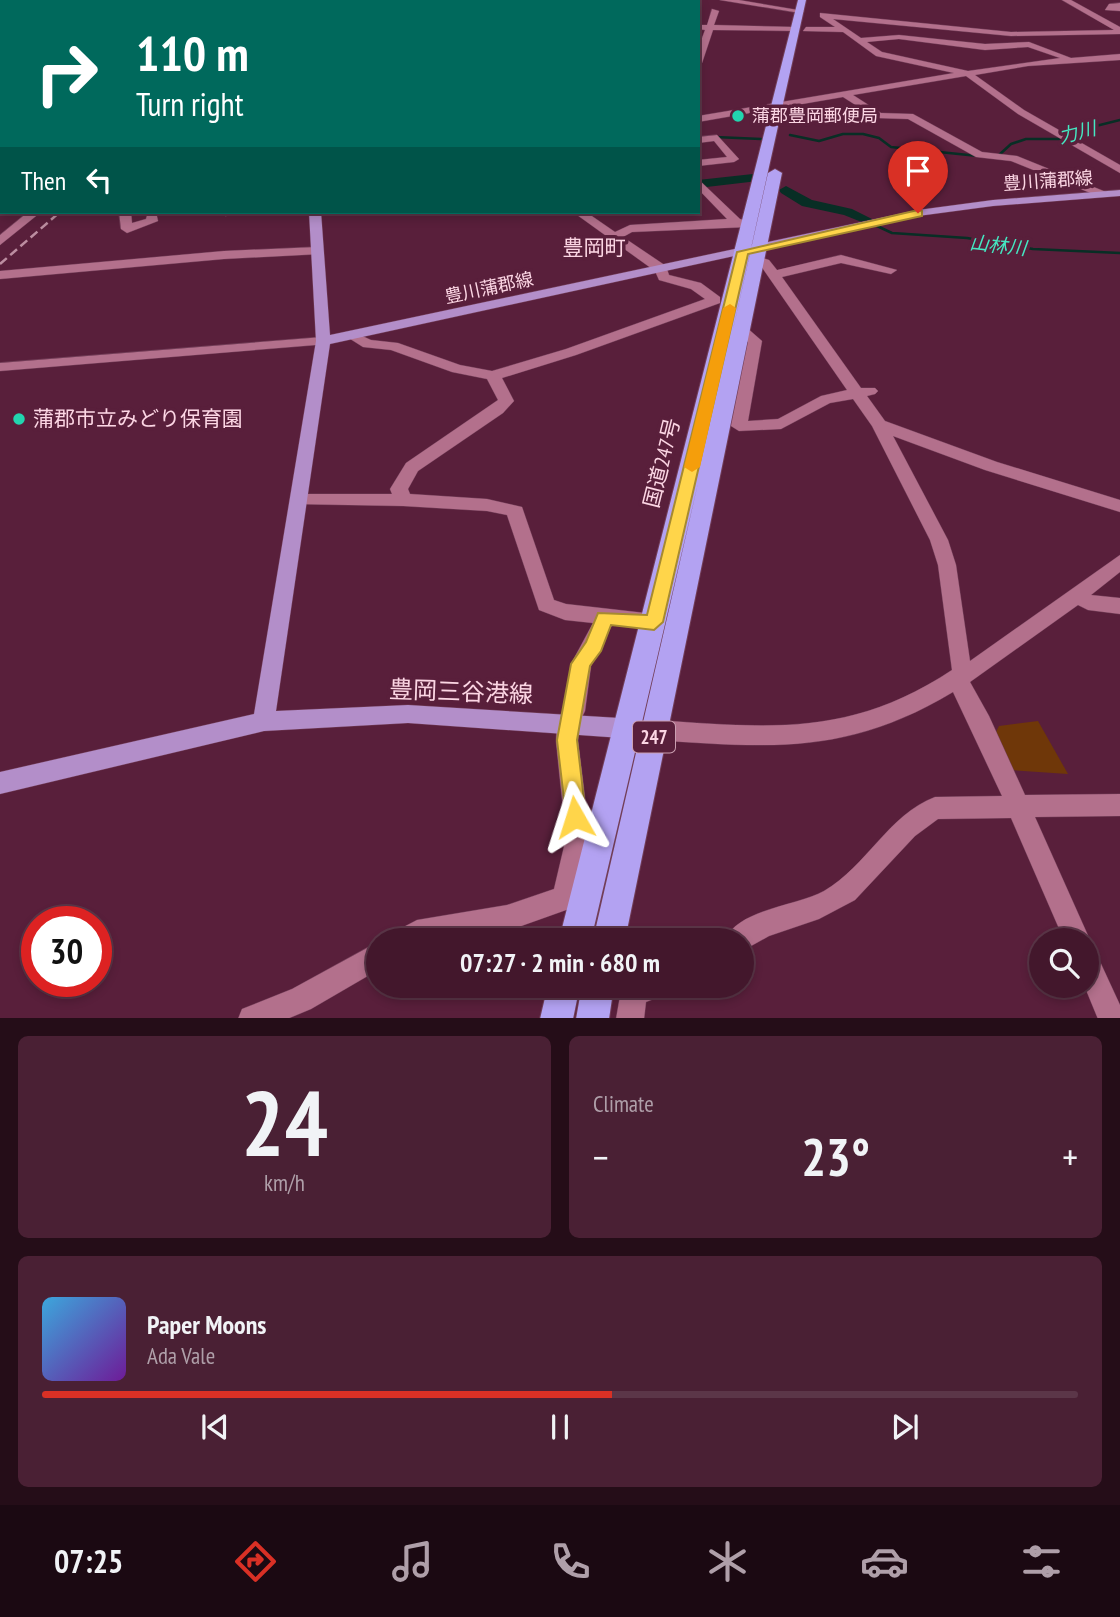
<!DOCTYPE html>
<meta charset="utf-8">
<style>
:root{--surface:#43172c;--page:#4a2034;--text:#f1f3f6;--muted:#af9fa9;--line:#5b3648;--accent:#d93025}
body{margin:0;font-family:"PT Sans Narrow","Noto Sans JP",sans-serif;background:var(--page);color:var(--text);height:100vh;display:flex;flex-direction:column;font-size:26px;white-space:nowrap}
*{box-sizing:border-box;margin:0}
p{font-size:23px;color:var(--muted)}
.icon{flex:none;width:38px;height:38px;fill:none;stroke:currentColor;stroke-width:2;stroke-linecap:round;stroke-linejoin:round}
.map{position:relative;height:1018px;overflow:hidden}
.drawer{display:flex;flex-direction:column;gap:18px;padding:18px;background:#250d18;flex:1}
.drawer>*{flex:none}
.top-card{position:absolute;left:0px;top:0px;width:700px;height:214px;box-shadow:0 4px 10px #0003,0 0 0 2px var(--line);background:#00695c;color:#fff;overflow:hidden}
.tools{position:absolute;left:1029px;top:928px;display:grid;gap:14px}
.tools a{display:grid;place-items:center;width:70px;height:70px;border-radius:50%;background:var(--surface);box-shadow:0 4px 10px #0003,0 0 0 2px var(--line);font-size:35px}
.speed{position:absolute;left:21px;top:906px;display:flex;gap:14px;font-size:35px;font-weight:700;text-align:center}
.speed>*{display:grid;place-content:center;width:91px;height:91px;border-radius:50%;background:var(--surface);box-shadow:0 4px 10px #0003,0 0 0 2px var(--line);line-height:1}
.speed .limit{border:10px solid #d22;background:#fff;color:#111}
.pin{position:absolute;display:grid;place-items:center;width:60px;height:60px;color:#fff;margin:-72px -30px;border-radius:50% 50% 50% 0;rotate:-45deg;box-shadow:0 0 7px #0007}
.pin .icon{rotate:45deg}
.me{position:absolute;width:77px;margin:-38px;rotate:354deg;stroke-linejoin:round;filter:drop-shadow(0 0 5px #0008)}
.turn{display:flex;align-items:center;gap:24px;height:147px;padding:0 21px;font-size:32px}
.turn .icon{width:91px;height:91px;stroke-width:2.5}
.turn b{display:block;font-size:49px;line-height:60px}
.then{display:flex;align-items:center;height:66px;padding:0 21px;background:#0003;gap:14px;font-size:26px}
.big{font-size:52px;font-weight:700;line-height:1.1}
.drawer .tile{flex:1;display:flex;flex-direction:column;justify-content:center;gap:10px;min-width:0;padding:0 24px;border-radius:10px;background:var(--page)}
.drawer .dial{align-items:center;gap:0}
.dial b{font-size:91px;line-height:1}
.song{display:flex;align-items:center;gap:21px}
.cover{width:84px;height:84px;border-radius:10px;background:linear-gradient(135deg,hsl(200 70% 55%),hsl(280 70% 35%))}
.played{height:7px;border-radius:4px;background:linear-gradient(90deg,var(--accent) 55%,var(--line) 55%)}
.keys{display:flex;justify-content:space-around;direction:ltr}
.heat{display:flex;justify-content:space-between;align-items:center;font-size:38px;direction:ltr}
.drawer .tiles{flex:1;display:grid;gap:18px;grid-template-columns:1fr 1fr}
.tile:last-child{grid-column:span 2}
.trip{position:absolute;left:366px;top:928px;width:388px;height:70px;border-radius:35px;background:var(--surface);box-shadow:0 4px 10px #0003,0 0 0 2px var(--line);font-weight:700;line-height:70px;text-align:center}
.tab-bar{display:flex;height:112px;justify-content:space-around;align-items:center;background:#1b0912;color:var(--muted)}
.tab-bar .icon{width:49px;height:49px}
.tab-bar .current{color:var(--accent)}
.tab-bar b{font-size:32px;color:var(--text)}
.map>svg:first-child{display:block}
.green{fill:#6f3709}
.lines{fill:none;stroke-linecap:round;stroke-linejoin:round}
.stream{stroke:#082e25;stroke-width:2.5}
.river{fill:#082e25;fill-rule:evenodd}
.minor-casing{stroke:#723e58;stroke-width:1}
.major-casing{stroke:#723e58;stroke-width:1}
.highway-casing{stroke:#723e58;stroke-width:2}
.minor{fill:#b3708c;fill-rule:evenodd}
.major{fill:#b38ec9;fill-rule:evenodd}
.highway{fill:#b3a2f2;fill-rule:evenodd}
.rail-far1{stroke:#bc8ea1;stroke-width:2;stroke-dasharray:7 3.5;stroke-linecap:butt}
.rail{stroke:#bc8ea1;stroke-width:2.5;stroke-dasharray:9 4.5;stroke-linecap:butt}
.route{fill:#ffd54a;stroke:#a68a30;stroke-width:2}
.slow{fill:#f59e0b}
.poi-dot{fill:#22d5af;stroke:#591f3b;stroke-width:2.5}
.labels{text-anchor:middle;stroke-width:7;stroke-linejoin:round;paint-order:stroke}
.far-poi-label{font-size:18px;fill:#fcd6e4;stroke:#591f3b;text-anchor:start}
.far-street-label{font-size:18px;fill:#fcd6e4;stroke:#591f3b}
.far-water-label{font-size:19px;font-style:italic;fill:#45e8c2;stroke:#591f3b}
.shield{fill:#591f3b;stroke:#cb9fb1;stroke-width:2}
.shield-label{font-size:19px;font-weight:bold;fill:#fcd6e4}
.far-quarter-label{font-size:21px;fill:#fcd6e4;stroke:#591f3b}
.poi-label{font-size:21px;fill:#fcd6e4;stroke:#591f3b;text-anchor:start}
.street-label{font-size:21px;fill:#fcd6e4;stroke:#591f3b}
.near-street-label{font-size:24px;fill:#fcd6e4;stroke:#591f3b}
</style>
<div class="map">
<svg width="1120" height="1019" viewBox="0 0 1120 1019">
<rect width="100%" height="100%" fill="#591f3b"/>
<path class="green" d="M1038,721L1068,774L1009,770L993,738L999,726Z"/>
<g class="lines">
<path class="stream" d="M790,135L819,141L843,134H863L879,138L891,147L978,156
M715,137L761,139
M999,155L1011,144L1026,139H1062L1084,129L1120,120
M877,226L892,233L967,238L1033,249L1120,253"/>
<path class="river" d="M184,0H199L183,2Z
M0,27H2V33H0Z
M0,154H2V162H0Z
M753,174L758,175V181L698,188V180Z
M786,186L812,200L852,209L876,221L869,225L844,215L802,206L781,193L779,190Z"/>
<defs>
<path id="minor" d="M2,0H27L0,4Z
M92,0H100V2H92Z
M133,0H158L130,2Z
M202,0H214L199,2Z
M283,0H291L281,2Z
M346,0H355L344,2Z
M431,0H456L428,2Z
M502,0H510L512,2H504Z
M521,0H530L532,2H523Z
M720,0H739L804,11L800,13Z
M1062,0H1071L1120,27V34L1011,36L833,19L861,38L899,35L985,44L1029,42L1071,58L1120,54V60L1028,66L975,75L1024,110L1120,165V173L1018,114L966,76L853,95L881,113L913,114L982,152L1017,156L1106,192V196H1098L1011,161L976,157L908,119L876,118L843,97L698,122V116L954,73L876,56L843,32L803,31L806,27H835L820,17V13L1011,32L1114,30ZM899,39L985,50L1028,47L1060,58L968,71L882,52L867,42Z
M1120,3V11L1105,10L1109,4Z
M712,9L719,11L714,25L795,27L799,29L795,31L713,30L702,63L698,66V49L705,30L698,29V25H707Z
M0,23H2L0,29Z
M0,66H2V72H0Z
M2,96V102L0,103V97Z
M0,128H2L0,136Z
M717,135L739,159L734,162L698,166V160L727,157L714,141L698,143V137Z
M0,159H2V165H0Z
M0,176H2V182H0Z
M698,179L740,219L748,221V227L632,232L623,237L666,266L669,275L701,283L720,297V303L576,355L502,378L514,401L503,413L418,471L408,489L410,494L487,499L522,507L554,600L566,604L654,614L661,616L664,622L661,628L654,630L612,625L591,666L585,711L579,723L578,741L590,838L580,885L587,895L583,904L507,931L454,940H392L396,931L417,920L507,905L554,889L566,838L556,741L557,723L563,710L571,664L593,623L565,620L539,610L507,515L487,511L403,506L294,504L291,500L300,494H392L390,489L406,463L498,400L487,379L452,372L391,350L363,347L344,335L351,331L371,340L398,343L460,365L492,371L566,349L705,299L691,289L659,280L655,271L573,212H586L615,232L630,225L727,219L698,189Z
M0,205H2V211H0Z
M28,212H41L0,245V235Z
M119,212H131L132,223L146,219L148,212H156L158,221L127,233L121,229Z
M219,212H231L232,213L226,216Z
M317,247L323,251L321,254L224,259L0,279V271L224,251Z
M841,255L897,270L891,274L841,263L782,277L861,388H875L878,391L875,394L867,396L885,421L997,462L1120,500V512L985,470L893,436L948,540L956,565L970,661L1120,555V572L1091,595L1120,598V614L1088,610L1078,605L970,682L989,716L1025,795L1120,794V816L1035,817L1090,940L1087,948V940H1064L1011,818L938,819L915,836L855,900L819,919L769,936L742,951V940H725C738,909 797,906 824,891C867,866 888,815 935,797L1002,796L953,692C848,755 772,748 655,740L647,737L644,730L647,723L655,720C770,728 851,737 952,670L938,565L930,540L872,426L853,399L830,403L781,429L739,431L731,426L748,342L736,333V327H746L762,341L748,421L778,419L821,396L847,390L761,266L750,260L756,256L769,260L777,270Z
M323,337L330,341L328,344L0,371V363Z
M378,942V970L311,1009L287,1019H238L242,1009L292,989Z
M1087,949L1096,953L1120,1005V1019H1098L1084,985H1087Z
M616,985H667L664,995L646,1002L644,1019H616L620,996Z"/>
<path id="major" d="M253,0H261L262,2H254Z
M1120,190V196L993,206L918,216L330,344L276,711L408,705L636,719L644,722L647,729L644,736L636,739L408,723L264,731L0,794V772L254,714L316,341L309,212H321L330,335L918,210L993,200Z"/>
<path id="highway" d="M798,0H806L732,334L768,173L775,169L782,173L625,940H593L699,479L591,940H559Z
M548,985H580L573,1019H540Z
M582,985H614L609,1019H576Z"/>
</defs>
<use href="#minor" class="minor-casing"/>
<use href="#major" class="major-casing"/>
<use href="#highway" class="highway-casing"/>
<use href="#minor" class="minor"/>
<use href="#major" class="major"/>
<use href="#highway" class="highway"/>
<path class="rail-far1" d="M295,2L297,0"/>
<path class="rail" d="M0,264L60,212"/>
</g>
<path class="route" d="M918,210L922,211V216L748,254L663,622L654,630L611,625L601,651L590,666L577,740L586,817L583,825L575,828L567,825L557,740L571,664L586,642L598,613L647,615L737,252Z"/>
<path class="slow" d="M730,304L736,308L700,467L692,472L684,467L723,308Z"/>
<g class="poi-dot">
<circle cx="738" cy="116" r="7"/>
<circle cx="19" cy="419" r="7"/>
</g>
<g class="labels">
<g class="far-poi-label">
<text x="752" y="122">蒲郡豊岡郵便局</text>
</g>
<g class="far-street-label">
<text transform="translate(1048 181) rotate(-4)" y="6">豊川蒲郡線</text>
<text transform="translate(489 288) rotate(-12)" y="6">豊川蒲郡線</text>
</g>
<g class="far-water-label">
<text transform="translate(1077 132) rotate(-14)" y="7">力川</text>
<text transform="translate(998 245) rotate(6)" y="7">山林川</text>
</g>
<rect class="shield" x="633" y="721.5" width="42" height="31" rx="5"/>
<g class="shield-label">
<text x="654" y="744">247</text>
</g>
<g class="far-quarter-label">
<text x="594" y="255">豊岡町</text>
</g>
<g class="poi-label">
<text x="33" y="426">蒲郡市立みどり保育園</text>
</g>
<g class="street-label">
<text transform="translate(662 463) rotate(-76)" y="7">国道247号</text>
</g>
<g class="near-street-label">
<text transform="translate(461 692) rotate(2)" y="8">豊岡三谷港線</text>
</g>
</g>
</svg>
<div class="tools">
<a><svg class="icon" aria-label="search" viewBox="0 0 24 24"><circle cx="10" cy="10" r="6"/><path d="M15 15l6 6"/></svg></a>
</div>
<div class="speed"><div class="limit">30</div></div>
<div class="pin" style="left:918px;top:213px;background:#d93025"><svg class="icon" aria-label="arrive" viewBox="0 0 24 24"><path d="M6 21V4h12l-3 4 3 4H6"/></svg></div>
<svg class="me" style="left:575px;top:817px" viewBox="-20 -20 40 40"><path d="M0-17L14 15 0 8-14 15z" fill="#ffd54a" stroke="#fff" stroke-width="4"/></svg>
<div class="trip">07:27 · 2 min · 680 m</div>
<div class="top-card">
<div class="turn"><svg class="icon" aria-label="right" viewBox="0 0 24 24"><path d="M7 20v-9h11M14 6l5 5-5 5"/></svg><div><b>110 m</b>Turn right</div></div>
<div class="then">Then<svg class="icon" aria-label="left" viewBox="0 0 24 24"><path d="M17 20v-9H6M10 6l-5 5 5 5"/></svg></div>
</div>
</div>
<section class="drawer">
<div class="tiles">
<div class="tile dial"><b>24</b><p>km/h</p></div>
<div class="tile"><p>Climate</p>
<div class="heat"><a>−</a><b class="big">23°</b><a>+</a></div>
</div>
<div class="tile">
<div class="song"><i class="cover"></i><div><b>Paper Moons</b><p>Ada Vale</p></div></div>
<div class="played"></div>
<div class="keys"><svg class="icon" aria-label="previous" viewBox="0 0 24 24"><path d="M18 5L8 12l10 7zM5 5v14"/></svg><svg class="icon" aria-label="pause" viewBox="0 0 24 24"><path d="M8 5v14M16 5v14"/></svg><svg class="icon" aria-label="next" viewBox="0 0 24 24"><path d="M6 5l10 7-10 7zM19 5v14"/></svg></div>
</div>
</div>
</section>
<nav class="tab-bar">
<b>07:25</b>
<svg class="icon current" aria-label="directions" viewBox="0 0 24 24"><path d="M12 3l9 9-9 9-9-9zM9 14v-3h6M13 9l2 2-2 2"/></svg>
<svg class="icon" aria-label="music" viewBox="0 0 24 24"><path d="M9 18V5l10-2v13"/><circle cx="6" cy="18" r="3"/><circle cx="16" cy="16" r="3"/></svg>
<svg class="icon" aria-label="phone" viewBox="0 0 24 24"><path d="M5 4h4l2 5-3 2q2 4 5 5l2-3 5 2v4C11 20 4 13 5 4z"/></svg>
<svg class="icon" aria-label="climate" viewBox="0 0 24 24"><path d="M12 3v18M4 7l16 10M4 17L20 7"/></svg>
<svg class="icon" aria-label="car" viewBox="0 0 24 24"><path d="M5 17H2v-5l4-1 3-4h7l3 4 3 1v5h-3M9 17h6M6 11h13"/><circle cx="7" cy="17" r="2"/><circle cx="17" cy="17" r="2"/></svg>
<svg class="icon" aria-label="filters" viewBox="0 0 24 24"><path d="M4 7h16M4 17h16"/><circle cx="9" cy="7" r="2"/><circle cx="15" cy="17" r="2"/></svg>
</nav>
